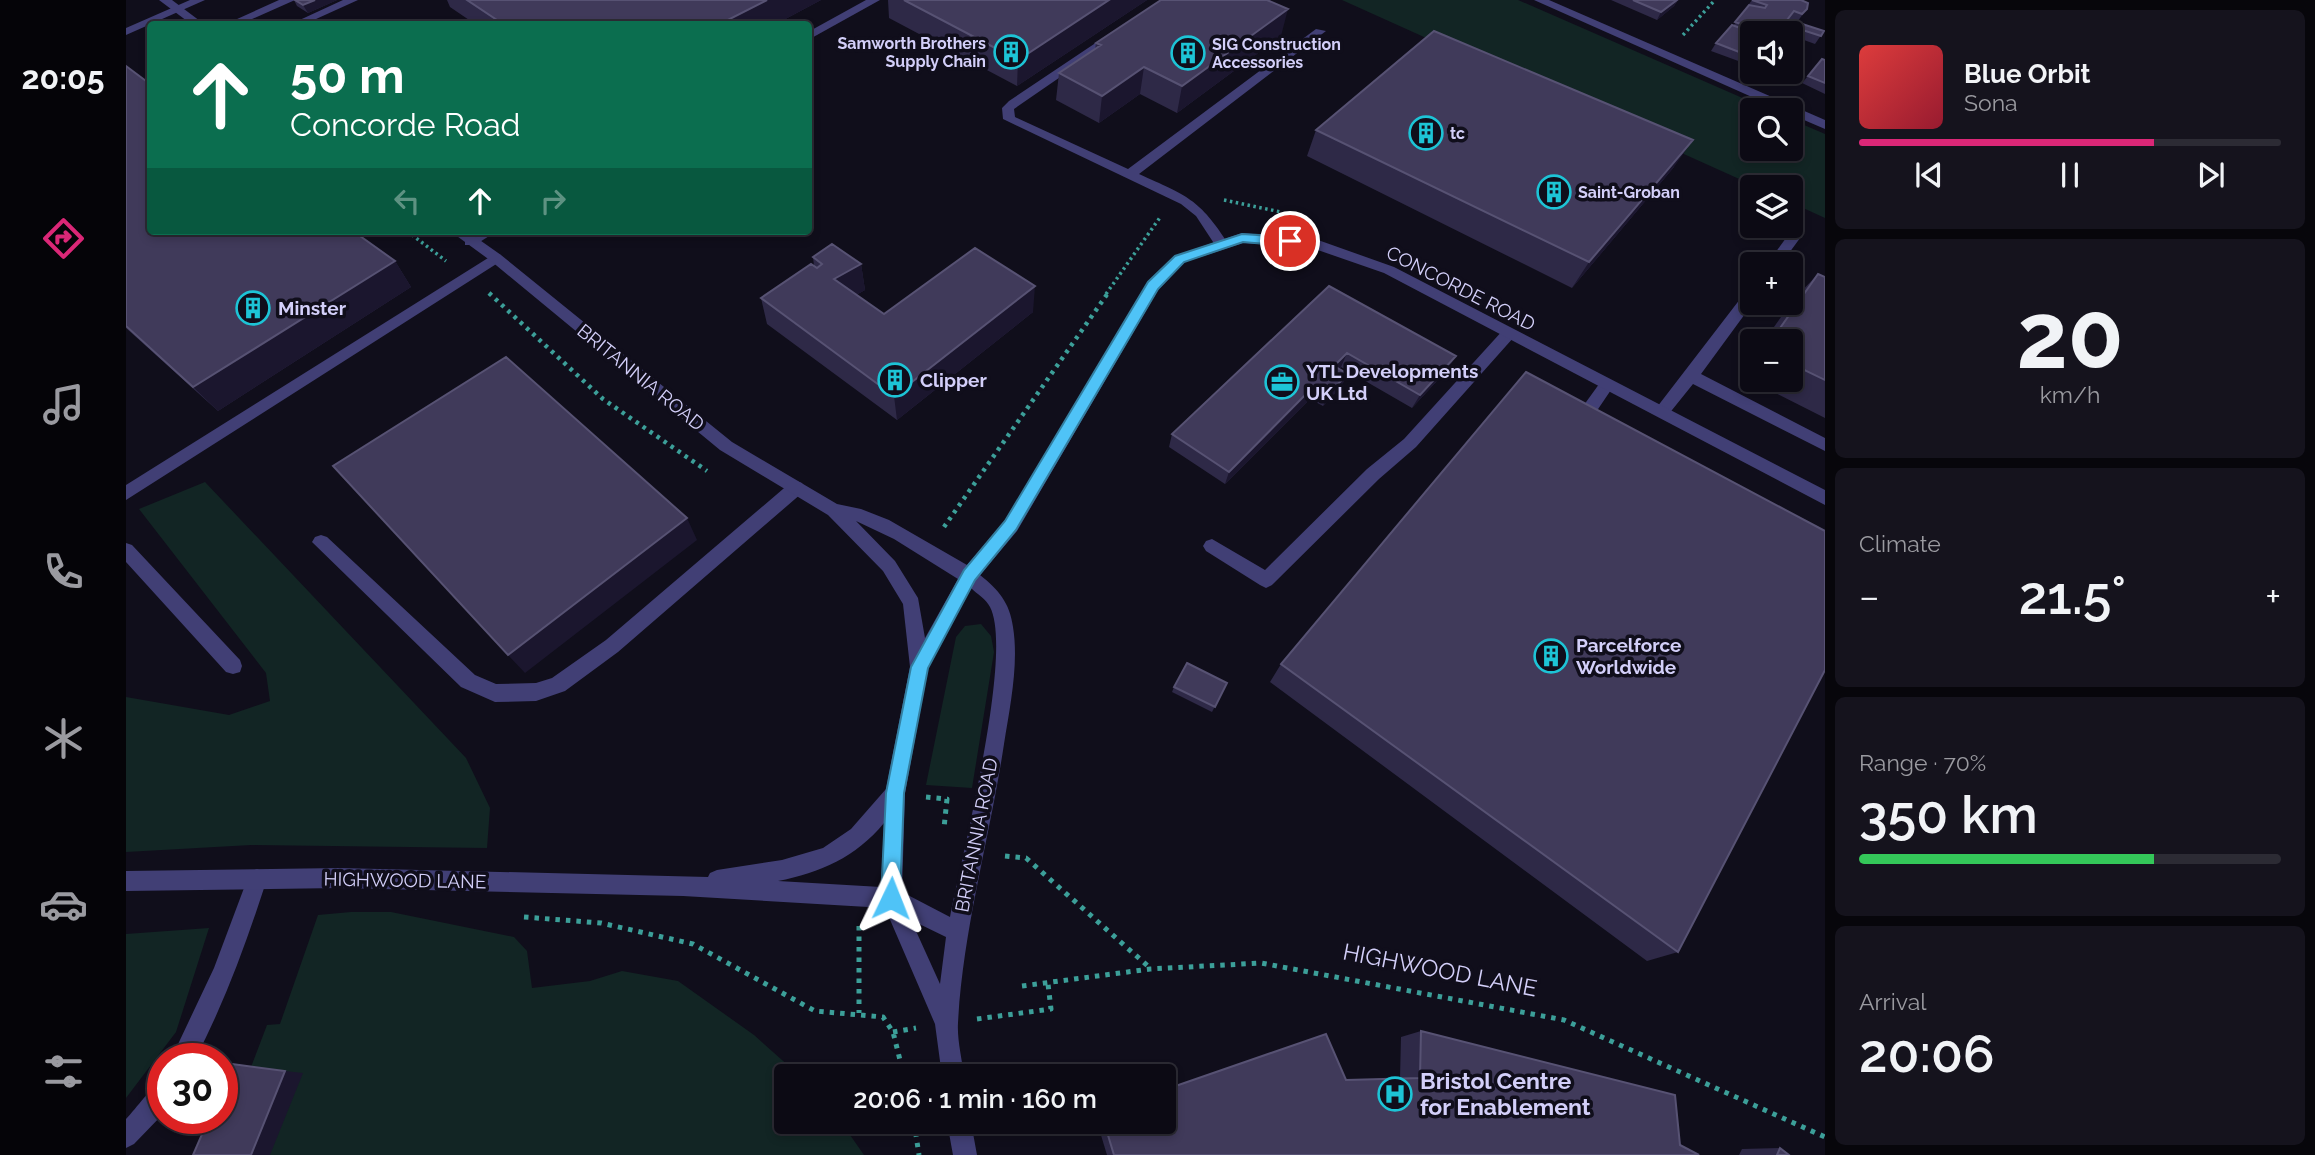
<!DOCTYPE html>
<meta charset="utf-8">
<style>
:root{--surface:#0c0a14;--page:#15131d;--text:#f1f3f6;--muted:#9a9aa0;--line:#2c2b34;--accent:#db2777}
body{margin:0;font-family:Raleway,sans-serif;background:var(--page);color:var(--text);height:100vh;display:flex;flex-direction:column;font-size:26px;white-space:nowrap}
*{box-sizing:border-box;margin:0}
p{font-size:23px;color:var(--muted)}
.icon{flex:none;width:38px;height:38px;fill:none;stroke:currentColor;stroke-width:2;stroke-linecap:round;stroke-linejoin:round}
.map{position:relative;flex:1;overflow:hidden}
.panel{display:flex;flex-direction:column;gap:10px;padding:10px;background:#07060b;width:490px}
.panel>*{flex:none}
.banner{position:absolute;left:21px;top:21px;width:665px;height:214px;border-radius:7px;box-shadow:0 4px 10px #0003,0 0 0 2px var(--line);background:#0b6e4f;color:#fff;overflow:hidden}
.tools{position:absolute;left:1614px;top:21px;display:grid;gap:14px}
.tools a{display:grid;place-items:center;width:63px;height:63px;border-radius:7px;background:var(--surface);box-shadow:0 4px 10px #0003,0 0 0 2px var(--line);font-size:35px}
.speed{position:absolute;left:21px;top:1043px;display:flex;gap:14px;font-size:35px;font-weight:700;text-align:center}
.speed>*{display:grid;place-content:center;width:91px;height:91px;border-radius:50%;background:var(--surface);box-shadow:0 4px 10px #0003,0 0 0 2px var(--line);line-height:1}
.speed .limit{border:10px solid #d22;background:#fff;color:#111}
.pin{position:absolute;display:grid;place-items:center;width:60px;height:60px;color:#fff;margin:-30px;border:4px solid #fff;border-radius:50%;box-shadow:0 2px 7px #0007}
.me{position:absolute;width:77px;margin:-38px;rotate:2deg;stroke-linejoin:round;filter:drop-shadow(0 0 5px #0008)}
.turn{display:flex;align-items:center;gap:24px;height:147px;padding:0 28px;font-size:32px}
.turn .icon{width:91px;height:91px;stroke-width:2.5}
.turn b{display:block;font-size:49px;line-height:60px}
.lanes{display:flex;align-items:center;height:66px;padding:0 28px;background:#0003;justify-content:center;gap:35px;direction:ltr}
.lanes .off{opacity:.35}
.big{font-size:52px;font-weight:600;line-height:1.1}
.panel .card{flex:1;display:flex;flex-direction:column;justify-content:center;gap:10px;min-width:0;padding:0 24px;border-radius:10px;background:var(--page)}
.panel .dial{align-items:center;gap:0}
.dial b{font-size:91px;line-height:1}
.song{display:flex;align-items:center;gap:21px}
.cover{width:84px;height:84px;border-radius:10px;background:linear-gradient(135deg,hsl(0 70% 55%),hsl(350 70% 35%))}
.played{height:7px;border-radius:4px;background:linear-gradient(90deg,var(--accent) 70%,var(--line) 70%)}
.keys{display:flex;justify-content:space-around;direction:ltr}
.heat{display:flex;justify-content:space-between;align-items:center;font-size:38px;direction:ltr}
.charge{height:10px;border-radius:5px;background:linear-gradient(90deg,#34c759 70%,var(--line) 0)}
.trip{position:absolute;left:648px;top:1064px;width:402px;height:70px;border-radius:7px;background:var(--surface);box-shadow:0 4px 10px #0003,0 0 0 2px var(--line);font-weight:600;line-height:70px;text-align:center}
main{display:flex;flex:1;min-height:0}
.tabs{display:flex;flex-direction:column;width:126px;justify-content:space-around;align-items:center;background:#050408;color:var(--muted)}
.tabs .icon{width:49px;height:49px}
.tabs .current{color:var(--accent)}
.tabs b{font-size:32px;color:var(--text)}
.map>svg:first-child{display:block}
.green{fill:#122524}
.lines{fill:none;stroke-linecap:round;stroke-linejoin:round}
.path-far2{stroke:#3c9f99;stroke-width:3.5;stroke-dasharray:2.5 3.5;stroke-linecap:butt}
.path-far1{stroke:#3c9f99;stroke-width:4.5;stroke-dasharray:3.5 5;stroke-linecap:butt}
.path{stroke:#3c9f99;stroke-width:5;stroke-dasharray:4.5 6;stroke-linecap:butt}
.service{fill:#413f75;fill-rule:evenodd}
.minor{fill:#413f75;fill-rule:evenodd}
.tertiary{fill:#413f75;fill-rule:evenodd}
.wall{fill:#2e2947}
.shaded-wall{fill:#1b162e}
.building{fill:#403a5a;stroke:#575273;stroke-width:2}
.route{fill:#4fc3f7;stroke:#337fa1;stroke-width:2}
.labels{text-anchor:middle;stroke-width:7;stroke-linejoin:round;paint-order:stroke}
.far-poi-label{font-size:16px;font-weight:bold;fill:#d3cff9;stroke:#100e1b;text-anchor:start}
.street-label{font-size:19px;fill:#d3cff9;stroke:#100e1b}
.poi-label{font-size:19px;font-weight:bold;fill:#d3cff9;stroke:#100e1b;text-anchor:start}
.near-street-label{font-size:23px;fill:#d3cff9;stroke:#100e1b}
.near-poi-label{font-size:23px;font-weight:bold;fill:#d3cff9;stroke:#100e1b;text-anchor:start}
</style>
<main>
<nav class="tabs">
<b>20:05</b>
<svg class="icon current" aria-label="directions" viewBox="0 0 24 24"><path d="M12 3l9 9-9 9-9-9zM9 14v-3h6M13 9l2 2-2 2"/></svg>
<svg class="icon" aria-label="music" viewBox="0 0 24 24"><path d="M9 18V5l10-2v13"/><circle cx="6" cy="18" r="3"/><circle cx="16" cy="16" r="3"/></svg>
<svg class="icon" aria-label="phone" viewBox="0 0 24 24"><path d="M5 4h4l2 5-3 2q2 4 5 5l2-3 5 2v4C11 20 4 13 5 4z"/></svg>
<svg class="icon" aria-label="climate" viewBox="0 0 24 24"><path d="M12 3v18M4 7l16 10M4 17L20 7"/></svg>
<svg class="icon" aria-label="car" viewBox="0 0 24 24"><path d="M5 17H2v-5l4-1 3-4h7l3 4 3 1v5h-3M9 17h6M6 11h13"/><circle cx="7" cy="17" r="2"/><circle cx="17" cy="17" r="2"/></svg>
<svg class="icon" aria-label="filters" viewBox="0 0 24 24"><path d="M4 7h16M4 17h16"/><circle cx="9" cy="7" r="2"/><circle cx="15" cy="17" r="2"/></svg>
</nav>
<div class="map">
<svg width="1699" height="1155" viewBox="0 0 1699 1155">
<rect width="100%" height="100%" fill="#100e1b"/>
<path class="green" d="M1216,0H1392L1644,110H1626V149H1664V119L1699,134V218L1664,202V187H1631Z
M79,482L340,758L364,808L361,848L125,845L0,852V697L103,715L144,701L140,673L13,509Z
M855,624L865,636L868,652L846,788L800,785L830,637L839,626Z
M225,912H265L388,937L401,951L406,988L464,981L496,971L552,981L628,1035L674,1076H660V1122H715L738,1155H144L125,1067L141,1025L154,1024L192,915Z
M83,928L50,1032L0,1098V934Z"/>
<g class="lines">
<path class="path-far2" d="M1557,35L1589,0
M1098,200L1155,212
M281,231L320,261
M980,294L1035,216"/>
<path class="path-far1" d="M363,293L477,399L581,471
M818,527L982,293"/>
<path class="path" d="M800,797L821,799L818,828
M879,856L900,858L1024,968
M398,917L475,923L567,944L689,1011L757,1017L767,1032L778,1076
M733,926V1013
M896,986L1024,969L1135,963L1438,1020L1699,1137
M851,1019L925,1009L922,984
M767,1032L790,1028
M788,1122L793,1155"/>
<path class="service" d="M64,0H79L0,35V28Z
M153,0H169L115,24H100Z
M217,0H232L179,24H165Z
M740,0H754L682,40V32Z
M1190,29L1200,31L1013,174C1061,196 1073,198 1103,245L1101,248H1091L1070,216L1055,204L877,119L876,108L883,101L983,34H991V38L888,109L889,117L1002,169Z
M1670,229L1677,234L1655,264H1641L1665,231Z
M353,231H371L349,245H339V239Z
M370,253L375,255V261L0,500V485Z
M1626,289L1627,303L1575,374L1699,438V451L1567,384L1542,415H1530L1528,411L1621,290Z
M1383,328L1390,333L1388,337L1290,447L1253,479L1146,585L1140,588L1134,585L1080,551L1077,546L1080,541L1086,539L1139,570L1241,469L1278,439L1378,329Z
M1481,378L1489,384L1466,418L1470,423L1468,427L1462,429L1450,424L1448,420L1450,416L1476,380Z
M670,481L676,483L678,488L676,493L492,652L439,691L410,701L369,702L335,687L186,542L189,537L195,535L201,537L349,675L370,684L410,683L426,678L480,640L664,483Z
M0,543L6,545L114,660L116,666L114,672L107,674L100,672L0,562Z
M131,869L138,872L141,879C121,941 99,1002 69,1059H45L88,968L124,872Z
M37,1081V1114L8,1144L0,1148V1119C10,1109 26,1085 37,1081Z"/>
<path class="minor" d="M33,0H46L78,24H65Z
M324,231H341L375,255L606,442L711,504L735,509L763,520L841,565L879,521L1022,282L1049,256L1116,233L1192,240L1268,267L1699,490V505L1258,273L1186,248L1117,243L1059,262L1032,290L891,531L854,575C872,589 884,603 887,627C893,664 884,707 878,744C864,837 837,929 832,1023C831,1040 836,1059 838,1076H816L809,1024L759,908L557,896L213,888L0,891V871L213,868L582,877L584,873L591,870L656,860L697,848L725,829L760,789L784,667L777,604L757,571L702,515L594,450L365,261ZM730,521L768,539L832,579L799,638L792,598L769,561ZM845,588C851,594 860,599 864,607C888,653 835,859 824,917L776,892L779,793L802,668ZM758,823L755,887L652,881C694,873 730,857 758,823ZM785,920L820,937L814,984Z
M821,1122H845L851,1155H827Z"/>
<path class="tertiary" d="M1408,0H1423L1699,120V129L1664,114V110H1655Z"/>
</g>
<path class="wall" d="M168,0H211L182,13L171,6Z
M321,0H695L650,24H349L324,7Z
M762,0H1021L891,86L763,18Z
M1485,0H1552L1548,6L1531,20Z
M1626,0L1681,9L1671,22L1662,19L1651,33H1626V66L1585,51L1590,43L1607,26Z
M1670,22L1698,31L1689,44L1664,35V33H1662Z
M1155,36L1051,113L1014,94L973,123L930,100L933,73L969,49L970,43Z
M1696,59L1699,60V94L1676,83Z
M0,66L269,261L285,287L92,411L0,328Z
M1190,130L1548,167L1446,288L1181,156Z
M687,257L735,264L739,290L730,295L758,314L907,312L771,420L641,324L635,298L688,266Z
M1692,274L1699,277V418L1614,375L1626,359V380H1664V341H1638L1667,300Z
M1203,286L1322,369L1286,408L1215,367L1213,369L1215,387L1197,406L1184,399L1099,484L1043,447L1046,434Z
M1155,664L1552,952L1521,961L1144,682Z
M1101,683L1086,712L1046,692L1048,687Z
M1295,1031L1554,1145L1573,1155H981L971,1122H1038L1220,1080L1274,1078L1275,1037Z
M1654,1148L1663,1155H1613L1616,1149Z"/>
<path class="shaded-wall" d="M189,0H211L182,13L177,5Z
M641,0H695L650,24H594Z
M983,0H1021L891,86L892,60Z
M1551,0H1552L1548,6L1531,20L1535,12Z
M1162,9L1155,36L1051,113L1056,86Z
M1018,67L1014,94L973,123L976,96Z
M1567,140L1548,167L1446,288L1463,262Z
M269,261L285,287L92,411L67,387Z
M735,264L739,290L712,305L708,279Z
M909,286L907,312L771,420L768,396Z
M1221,353L1215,367L1202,379L1208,366Z
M1330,356L1322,369L1286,408L1294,395Z
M1222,374L1215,387L1197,406L1203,393Z
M1189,385L1184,399L1099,484L1103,472Z
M561,518L571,540L399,673L382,655Z
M159,1071L177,1073L144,1155H125Z"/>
<path class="building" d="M169,0H189L177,5Z
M341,0H641L594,24H377Z
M778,0H983L892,60Z
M1035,0H1141L1162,9L1056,86L1018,67L976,96L933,73L975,45L970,43Z
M1507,0H1551L1535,12Z
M1626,0H1675L1682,3L1681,9L1676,14L1668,11L1651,33H1640L1609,22L1623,5L1639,8L1641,5Z
M1670,22L1698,31L1695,36L1667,27Z
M1606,25L1628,33H1626V57L1590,43Z
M1308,31L1567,140L1463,262L1190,130Z
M1696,59L1699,60V83L1682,76Z
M0,66L24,84V231H227L269,261L67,387L0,326Z
M706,244L735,264L708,279L758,314L849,248L909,286L768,396L635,298L685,264L691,268L696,264L687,257Z
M1692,274L1699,277V380L1664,363V341H1645Z
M1203,286L1330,356L1294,395L1221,353L1208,366L1222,374L1203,393L1189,385L1103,472L1046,434Z
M380,357L561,518L382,655L207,466Z
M1400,372L1699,531V670L1552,952L1155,664Z
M1061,663L1101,683L1089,707L1048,687Z
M1295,1031L1549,1095L1554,1145L1573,1155H988L978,1122H1038V1090L1200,1034L1220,1080L1294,1078Z
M106,1064L159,1071L125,1155H67L83,1118H96V1088Z
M1654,1148L1663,1155H1651Z"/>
<path class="route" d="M1116,234L1164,237L1170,241L1164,246L1117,242L1058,262L1032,289L890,530L849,580L802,668L778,793L774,898L772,905L765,907L758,905L755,898L760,793L785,667L838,570L879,521L1022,282L1049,256Z"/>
<defs>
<symbol id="building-ring" viewBox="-11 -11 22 22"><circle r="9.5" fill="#100e1b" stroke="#1dc4d6" stroke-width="1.5"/><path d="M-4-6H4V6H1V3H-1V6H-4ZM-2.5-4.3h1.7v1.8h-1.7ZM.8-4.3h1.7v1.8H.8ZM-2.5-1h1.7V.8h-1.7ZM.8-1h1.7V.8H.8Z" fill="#1dc4d6"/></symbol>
<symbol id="office-ring" viewBox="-11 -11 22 22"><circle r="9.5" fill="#100e1b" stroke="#1dc4d6" stroke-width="1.5"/><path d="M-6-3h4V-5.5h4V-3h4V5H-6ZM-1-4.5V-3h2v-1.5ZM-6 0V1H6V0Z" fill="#1dc4d6"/></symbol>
<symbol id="hospital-ring" viewBox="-11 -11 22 22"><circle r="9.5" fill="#100e1b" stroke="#1dc4d6" stroke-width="1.5"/><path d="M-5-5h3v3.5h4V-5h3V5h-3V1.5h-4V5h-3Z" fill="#1dc4d6"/></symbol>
</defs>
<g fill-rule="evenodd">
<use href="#building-ring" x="866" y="33" width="38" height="38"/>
<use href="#building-ring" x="1043" y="34" width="38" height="38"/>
<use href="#building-ring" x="1281" y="114" width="38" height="38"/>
<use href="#building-ring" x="1409" y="173" width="38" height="38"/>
<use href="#building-ring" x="108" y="289" width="38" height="38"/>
<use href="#building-ring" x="750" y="361" width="38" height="38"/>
<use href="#office-ring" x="1137" y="363" width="38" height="38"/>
<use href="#building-ring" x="1406" y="637" width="38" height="38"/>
<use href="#hospital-ring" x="1250" y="1075" width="38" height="38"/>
</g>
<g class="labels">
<g class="far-poi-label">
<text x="860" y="49" text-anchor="end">Samworth Brothers<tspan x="860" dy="18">Supply Chain</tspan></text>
<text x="1086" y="50">SIG Construction<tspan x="1086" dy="18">Accessories</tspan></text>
<text x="1324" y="139">tc</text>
<text x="1452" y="198">Saint-Groban</text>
</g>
<g class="street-label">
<text transform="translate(1335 288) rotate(27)" y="7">CONCORDE ROAD</text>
<text transform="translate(515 377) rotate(39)" y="7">BRITANNIA ROAD</text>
<text transform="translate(850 835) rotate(-79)" y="7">BRITANNIA ROAD</text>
<text transform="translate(279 880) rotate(1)" y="7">HIGHWOOD LANE</text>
</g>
<g class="poi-label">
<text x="152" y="315">Minster</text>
<text x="1180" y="378">YTL Developments<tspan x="1180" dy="22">UK Ltd</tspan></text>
<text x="794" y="387">Clipper</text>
<text x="1450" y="652">Parcelforce<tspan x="1450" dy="22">Worldwide</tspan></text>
</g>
<g class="near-street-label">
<text transform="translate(1314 970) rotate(11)" y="8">HIGHWOOD LANE</text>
</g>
<g class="near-poi-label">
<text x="1294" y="1089">Bristol Centre<tspan x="1294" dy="26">for Enablement</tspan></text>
</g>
</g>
</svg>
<div class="tools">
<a><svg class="icon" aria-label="sound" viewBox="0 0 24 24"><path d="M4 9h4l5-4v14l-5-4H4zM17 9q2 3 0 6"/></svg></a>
<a><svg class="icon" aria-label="search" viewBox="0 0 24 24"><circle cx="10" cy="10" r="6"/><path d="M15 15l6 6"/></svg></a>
<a><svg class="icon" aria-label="layers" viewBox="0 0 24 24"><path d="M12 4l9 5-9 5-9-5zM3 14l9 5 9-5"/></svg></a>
<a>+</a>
<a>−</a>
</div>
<div class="speed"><div class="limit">30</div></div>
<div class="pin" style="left:1164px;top:241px;background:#d93025"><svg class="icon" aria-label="arrive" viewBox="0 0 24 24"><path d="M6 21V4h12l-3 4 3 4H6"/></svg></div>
<svg class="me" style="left:765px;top:898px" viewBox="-20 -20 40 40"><path d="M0-17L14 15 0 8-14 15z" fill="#4fc3f7" stroke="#fff" stroke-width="4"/></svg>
<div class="trip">20:06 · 1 min · 160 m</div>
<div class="banner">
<div class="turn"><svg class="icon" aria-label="ahead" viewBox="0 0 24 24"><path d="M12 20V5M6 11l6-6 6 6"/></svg><div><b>50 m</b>Concorde Road</div></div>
<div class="lanes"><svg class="icon off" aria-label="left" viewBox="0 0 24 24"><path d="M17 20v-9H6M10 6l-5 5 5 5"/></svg><svg class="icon" aria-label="ahead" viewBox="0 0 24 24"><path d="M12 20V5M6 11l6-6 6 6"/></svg><svg class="icon off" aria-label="right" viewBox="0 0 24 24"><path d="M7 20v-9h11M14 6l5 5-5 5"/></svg></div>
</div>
</div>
<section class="panel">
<div class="card">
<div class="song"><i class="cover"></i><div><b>Blue Orbit</b><p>Sona</p></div></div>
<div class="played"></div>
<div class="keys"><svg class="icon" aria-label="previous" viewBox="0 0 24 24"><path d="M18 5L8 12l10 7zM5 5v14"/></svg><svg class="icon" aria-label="pause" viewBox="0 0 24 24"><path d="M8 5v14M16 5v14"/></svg><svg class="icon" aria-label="next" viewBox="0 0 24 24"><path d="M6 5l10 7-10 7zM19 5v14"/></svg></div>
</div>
<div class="card dial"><b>20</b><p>km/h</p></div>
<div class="card"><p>Climate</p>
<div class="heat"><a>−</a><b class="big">21.5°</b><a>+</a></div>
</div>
<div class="card"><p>Range · 70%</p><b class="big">350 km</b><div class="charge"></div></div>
<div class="card"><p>Arrival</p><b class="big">20:06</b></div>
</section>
</main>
